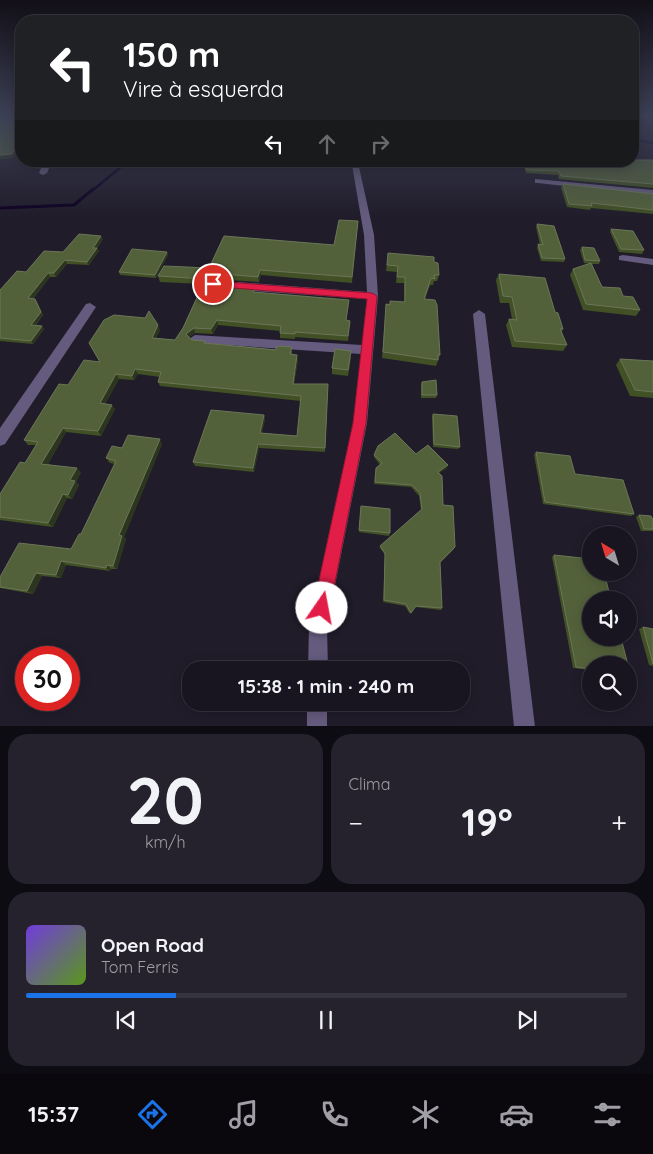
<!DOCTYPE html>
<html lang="pt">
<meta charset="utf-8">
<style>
:root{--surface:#181520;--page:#25222d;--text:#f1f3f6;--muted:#9f9fa5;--line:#36343e;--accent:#1a73e8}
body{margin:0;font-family:Quicksand,sans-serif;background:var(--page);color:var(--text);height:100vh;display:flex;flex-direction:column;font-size:19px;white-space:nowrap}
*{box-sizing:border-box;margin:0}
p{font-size:16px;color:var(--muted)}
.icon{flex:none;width:28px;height:28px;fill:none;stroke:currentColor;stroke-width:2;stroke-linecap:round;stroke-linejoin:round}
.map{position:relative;height:726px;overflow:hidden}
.drawer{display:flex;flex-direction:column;gap:8px;padding:8px;background:#0d0c12;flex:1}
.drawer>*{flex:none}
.hud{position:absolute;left:15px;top:15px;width:624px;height:152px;border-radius:20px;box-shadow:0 2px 12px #0003,0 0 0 1px var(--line);background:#202124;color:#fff;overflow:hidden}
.needle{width:32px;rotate:322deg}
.tools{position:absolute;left:582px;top:526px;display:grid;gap:10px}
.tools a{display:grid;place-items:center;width:55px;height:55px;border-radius:50%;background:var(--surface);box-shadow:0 2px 12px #0003,0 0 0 1px var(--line);font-size:25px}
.speed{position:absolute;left:15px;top:646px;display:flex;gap:10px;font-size:25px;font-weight:700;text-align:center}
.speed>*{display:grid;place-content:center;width:65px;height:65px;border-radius:50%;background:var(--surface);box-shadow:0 2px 12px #0003,0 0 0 1px var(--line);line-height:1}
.speed .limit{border:8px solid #d22;background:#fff;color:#111}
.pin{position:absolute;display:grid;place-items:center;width:42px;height:42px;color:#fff;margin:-21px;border:2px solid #fff;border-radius:50%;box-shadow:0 1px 5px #0007}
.me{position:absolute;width:55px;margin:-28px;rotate:12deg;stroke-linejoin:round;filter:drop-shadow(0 0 4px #0008)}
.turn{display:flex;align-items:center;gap:18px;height:105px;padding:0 25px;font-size:22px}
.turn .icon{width:65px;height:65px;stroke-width:2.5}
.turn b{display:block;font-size:35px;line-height:42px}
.lanes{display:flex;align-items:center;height:48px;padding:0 25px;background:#0003;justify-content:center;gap:25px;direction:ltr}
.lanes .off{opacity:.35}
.big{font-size:38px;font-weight:800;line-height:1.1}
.drawer .card{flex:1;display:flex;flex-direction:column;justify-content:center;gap:8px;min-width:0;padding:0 18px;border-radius:20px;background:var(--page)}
.drawer .dial{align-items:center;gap:0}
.dial b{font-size:65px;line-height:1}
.song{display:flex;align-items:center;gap:15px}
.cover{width:60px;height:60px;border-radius:8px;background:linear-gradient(135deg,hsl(260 70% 55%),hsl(90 70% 35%))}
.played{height:5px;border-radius:2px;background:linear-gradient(90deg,var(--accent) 25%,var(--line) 25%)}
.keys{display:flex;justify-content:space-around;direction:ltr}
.heat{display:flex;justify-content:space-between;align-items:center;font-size:28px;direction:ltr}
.drawer .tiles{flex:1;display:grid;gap:8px;grid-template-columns:1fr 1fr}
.card:last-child{grid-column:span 2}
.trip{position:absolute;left:182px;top:661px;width:288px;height:50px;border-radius:20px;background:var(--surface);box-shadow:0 2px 12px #0003,0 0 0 1px var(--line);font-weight:800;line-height:50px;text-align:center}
.dock{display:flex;height:80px;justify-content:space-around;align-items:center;background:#0a080d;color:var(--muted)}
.dock .icon{width:35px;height:35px}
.dock .active{color:var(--accent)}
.dock b{font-size:22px;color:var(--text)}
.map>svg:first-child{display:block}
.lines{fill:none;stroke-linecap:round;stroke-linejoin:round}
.stream-far1{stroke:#0e0023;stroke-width:2.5}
.stream{stroke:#0e0023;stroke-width:3}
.minor{fill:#655b7e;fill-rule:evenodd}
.wall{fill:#415025}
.shaded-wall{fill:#2c351e}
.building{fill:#53613b;stroke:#6b7658}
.route{fill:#e11d48;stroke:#92132f}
</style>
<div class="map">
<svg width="653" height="727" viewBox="0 0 653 727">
<rect width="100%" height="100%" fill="#201c2a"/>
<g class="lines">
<path class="stream-far1" d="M632,125L644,122L634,116
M632,139L653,143
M92,191L128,161"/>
<path class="stream" d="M0,208L74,205L93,189"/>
<path class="minor" d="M44,161H52L47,173L43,175L39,173Z
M352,165L359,167L374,235L378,296L367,423L327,626L328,670H308L309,626L353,423L361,354L195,343L189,339L195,335L362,345L367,299L238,290L233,286L238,282L367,292L364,235Z
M535,179L653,190V196L538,183H535Z
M623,255L653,259V265L619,260V256Z
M90,303L96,307L94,310L5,444L0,446V428L86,304Z
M479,310L485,314L535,727H514L473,314Z
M307,702H327V727H307Z"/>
</g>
<path class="wall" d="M21,116V153H15L13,158L1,159Z
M653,160V188L559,179L558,175L526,173L522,161H632Z
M563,184L653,194V214L591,208L590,210L567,207L561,188Z
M358,221L352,283L261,275L259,282L213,279L209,282L212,284L256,292L350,321L348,341L295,337V339L280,338V331L218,325L213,334L195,333L189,337L192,340L205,343L292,351V354L298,360L294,384H328L325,452L259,448L254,472L195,466L193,462L264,415L265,419L262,433L297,436L301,401L160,386L158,382L160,377L138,374L134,380L119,379L105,404L115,409L101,436L66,432L48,464L81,472L76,482L79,485L72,499L67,498L53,527L0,520V494L25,463L36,445H28L24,440L68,385L100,362L160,330L156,338L175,340L183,328L203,284L160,282L158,276L209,268L334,245Z
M537,224L565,259L564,262L541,261L537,248L538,244L540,245L536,227Z
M611,229L644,250L642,254L619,252L610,232Z
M103,239L97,248L99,251L89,265L67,264L56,277H50L33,299H35L37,302L43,315L36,325L42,326L44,329L33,344L0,341V290L26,272L63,252Z
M582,247L600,261L599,264H592L602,287L623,296L640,310L636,316L583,310L570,275L573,269L591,264L584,263L580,250Z
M167,252L168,255L156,278L120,275L119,272Z
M388,253L434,262L439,275L437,281H434L433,285H430L425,299L440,355L436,366L382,358L386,304L404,302V283H396L397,272L386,271Z
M499,274L555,312L563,329L562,332L567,345L563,351L512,347L506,325L509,319H512L509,303H500L496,280Z
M351,357L348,376L332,374V368Z
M620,359L653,361V398L630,396L616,365Z
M422,382L437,395L436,398H421V385Z
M433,414L460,447L458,449L433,447L432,417Z
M162,444L124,537L126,539L117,569H111L110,571L66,565L61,578L42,576L33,594L0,588V577L71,549L81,534L115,464L110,463L106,458L122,448Z
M536,452L634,514L631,516L543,504L534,455Z
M416,454L447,468L439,473L443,505L454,549L440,563L442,608L441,610L415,607L410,614L405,606L383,602L385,555L380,548V546L421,510L419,496L411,487L374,484L376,468L380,465L374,457V455Z
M361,506L390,533L389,536L359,532Z
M639,515L653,520V531H641L636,517Z
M554,555L591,665V670L573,668L552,557Z
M643,627L653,629V666L649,665L639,629Z"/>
<path class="shaded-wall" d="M14,150L15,153L13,158L1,159L0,161V155Z
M101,236L103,239L94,251L93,248Z
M97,248L99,251L89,265L87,262Z
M167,252L168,255L156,278L155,275Z
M65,260L67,264L56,277L54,273Z
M260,270L261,275L259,282L258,277Z
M48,273L50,277L30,302L28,298Z
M212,273L213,279L206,285L205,279Z
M35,299L43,315L33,328L31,325Z
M217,320L218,325L213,334L211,329Z
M158,325L160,330L154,342L152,338Z
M42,326L44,329L33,344L31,341Z
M194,328L195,333L187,338L186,334Z
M297,355L298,360L293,388V384Z
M135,369L138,374L134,380L132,376Z
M116,374L119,379L103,408L100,403Z
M112,405L115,409L101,436L98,431Z
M264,415L265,419L261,437L260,433Z
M63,428L66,432L46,468L41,464Z
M160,439L162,444L124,537L126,539L117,569L113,566L119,535Z
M258,444L259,448L254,472L253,468Z
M448,465L447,468L437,475L438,472Z
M77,468L81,472L76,482L79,485L72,499L68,495L70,480Z
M63,494L67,498L53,527L48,523Z
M61,561L66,565L61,578L56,575Z
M107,565L111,569L110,571L106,568Z
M36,573L42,576L33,594L27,591Z"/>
<path class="building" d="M0,116H21V145L19,150H14L12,154L0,155Z
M632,160H653V184L561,176L559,171L527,170L524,161H632Z
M563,184L653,194V210L591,203L592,206L569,204Z
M339,220L358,221L352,277L260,270L258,277L212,273L205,279L158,276L164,266L209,268L224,236L334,245Z
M537,224L554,226L565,259L542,258L538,244L543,245Z
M611,229L633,231L644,250L621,249Z
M79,234L101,236L93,248H97L87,262L65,260L54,273H48L28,298L35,299L41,312L31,325L42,326L31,341L0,338V290L17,271L26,272L44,251L63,252Z
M582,247L594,248L600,261L585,260Z
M132,249L167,252L155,275L119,272Z
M388,253L434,257V262L438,263L439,275H434L435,279L431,278L424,299L435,300L437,305L440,355L438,354V360L383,352L386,304L390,305V301L405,302V277H397L398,266L387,265Z
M591,263L602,287L620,288L623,296L633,297L640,310L586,304L573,269Z
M499,274L545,278L555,312L558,313L563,329H560L567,345L515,341L509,319L517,320L512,297L503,296Z
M205,280L212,284L255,287L253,292L349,300L346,320L350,321L348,336L295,332V334L280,333L281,326L217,320L211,329L194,328L186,334L192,340L205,341L204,343L276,350L277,346L292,347L290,354L297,355L293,384H328L325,448L258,444L253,468L193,462L211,410L264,415L260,433L297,436L301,396L158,382L161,372L135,369L132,376L116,374L100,403L112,405L98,431L63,428L41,464L77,468L70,480L75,481L68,495L63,494L48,523L0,517V494L20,462L25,463L38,442L24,440L59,384L68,385L84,360L100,362L89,343L104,320L114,315L145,318L149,311L158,325L152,338L175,340L183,328Z
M335,349L351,351L348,370L332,368Z
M620,359L653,361V392L635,390Z
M436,380L437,395H422V382Z
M433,414L457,416L460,447L434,444Z
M395,433L416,454L428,445L448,465L438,472L442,476L443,505L453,506L455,547L440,562L442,608L416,606L411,613L406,604L384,600L385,553L380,546L422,509L420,493L412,485L375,482L376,468L382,463L374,455L378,446Z
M128,435L160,439L119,535L122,536L113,566L107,565L106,568L61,561L56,575L36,573L27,591L0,587V577L19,543L71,549L79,534H81L116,461L106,458L112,446L122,448Z
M536,452L570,456L575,474L623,480L634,514L545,502Z
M361,506L390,509V533L359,530Z
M639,515L651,516L653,520V529H644Z
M554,555L591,559V572H604L611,600H591V638H621L628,665H591V669L576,667Z
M643,627L653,629V664Z"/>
<linearGradient id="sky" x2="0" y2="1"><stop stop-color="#120f17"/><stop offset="0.53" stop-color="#3c4055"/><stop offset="1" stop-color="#3c4055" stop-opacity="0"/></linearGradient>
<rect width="653" height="218" fill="url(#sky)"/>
<path class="route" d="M213,281L372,293L377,296L366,423L330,608L327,614L322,616L316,614L313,608L353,423L367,299L209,286V282Z"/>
</svg>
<div class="tools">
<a><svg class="needle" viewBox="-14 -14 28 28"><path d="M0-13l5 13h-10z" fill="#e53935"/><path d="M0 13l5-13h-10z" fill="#9f9fa5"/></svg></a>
<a><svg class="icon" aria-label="sound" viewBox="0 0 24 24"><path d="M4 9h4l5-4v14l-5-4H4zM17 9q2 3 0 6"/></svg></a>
<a><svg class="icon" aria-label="search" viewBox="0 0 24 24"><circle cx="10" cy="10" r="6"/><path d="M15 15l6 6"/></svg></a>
</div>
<div class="speed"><div class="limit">30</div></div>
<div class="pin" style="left:213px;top:284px;background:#d93025"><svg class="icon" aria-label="arrive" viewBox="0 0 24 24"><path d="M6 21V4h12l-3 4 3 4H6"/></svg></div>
<svg class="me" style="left:322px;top:608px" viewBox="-20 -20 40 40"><circle r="19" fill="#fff"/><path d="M0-13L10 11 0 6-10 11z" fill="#e11d48"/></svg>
<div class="trip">15:38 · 1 min · 240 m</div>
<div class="hud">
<div class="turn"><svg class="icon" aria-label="left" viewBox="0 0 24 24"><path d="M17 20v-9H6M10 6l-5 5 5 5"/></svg><div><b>150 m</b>Vire à esquerda</div></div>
<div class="lanes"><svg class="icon" aria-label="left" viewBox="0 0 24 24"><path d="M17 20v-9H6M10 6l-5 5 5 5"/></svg><svg class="icon off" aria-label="ahead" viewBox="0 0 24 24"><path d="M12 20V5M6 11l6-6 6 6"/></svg><svg class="icon off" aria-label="right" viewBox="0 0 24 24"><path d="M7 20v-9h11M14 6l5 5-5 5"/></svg></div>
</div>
</div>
<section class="drawer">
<div class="tiles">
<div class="card dial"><b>20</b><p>km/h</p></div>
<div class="card"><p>Clima</p>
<div class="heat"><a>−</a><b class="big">19°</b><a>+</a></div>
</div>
<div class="card">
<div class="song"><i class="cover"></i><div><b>Open Road</b><p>Tom Ferris</p></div></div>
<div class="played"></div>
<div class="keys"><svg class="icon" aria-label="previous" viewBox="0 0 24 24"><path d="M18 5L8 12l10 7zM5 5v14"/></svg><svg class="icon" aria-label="pause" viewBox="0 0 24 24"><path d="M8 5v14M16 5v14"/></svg><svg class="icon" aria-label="next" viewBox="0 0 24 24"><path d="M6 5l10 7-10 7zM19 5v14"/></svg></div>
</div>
</div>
</section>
<nav class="dock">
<b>15:37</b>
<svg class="icon active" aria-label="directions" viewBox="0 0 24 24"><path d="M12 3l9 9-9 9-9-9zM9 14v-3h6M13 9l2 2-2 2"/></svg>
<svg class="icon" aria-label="music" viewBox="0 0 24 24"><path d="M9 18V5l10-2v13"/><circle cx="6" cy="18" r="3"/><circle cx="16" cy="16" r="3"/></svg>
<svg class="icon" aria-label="phone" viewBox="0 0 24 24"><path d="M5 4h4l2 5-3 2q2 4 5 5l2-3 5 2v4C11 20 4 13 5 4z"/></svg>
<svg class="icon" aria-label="climate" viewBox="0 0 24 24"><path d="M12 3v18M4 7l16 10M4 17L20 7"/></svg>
<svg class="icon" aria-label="car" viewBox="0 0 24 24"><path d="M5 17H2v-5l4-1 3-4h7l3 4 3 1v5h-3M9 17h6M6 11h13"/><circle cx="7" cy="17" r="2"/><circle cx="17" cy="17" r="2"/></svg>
<svg class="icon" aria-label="filters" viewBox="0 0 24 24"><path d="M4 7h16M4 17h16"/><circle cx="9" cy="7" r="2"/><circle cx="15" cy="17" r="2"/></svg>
</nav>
